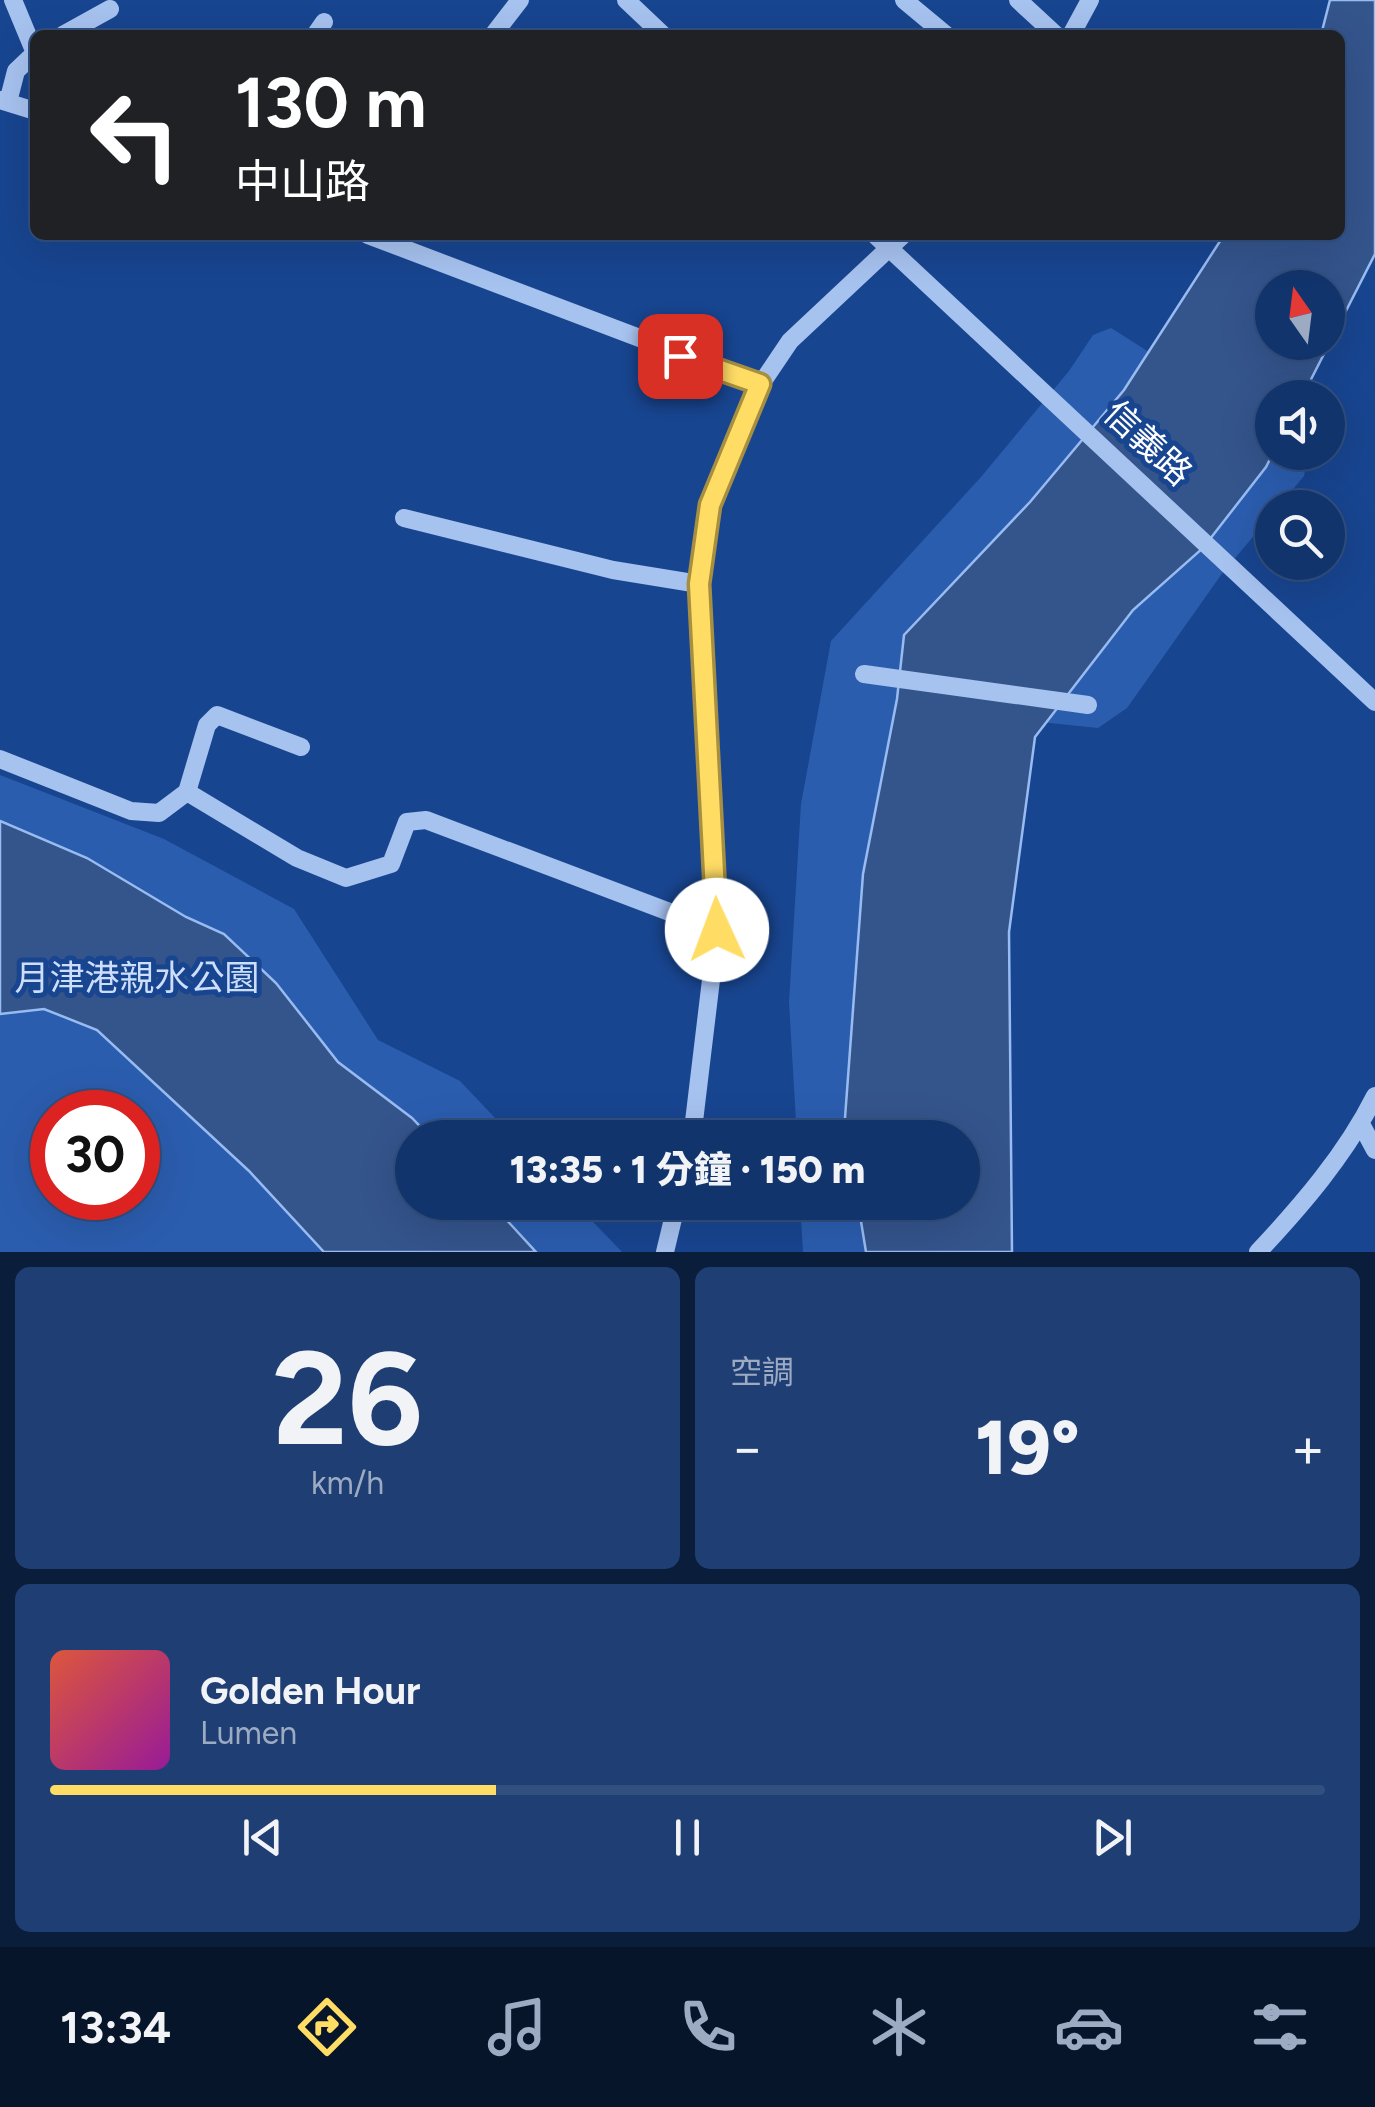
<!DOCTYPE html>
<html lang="zh-TW">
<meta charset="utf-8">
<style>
:root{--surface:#12346c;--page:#1f3f74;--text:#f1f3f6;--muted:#9caac2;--line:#314f7f;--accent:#ffdc64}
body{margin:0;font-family:Figtree,"Noto Sans TC",sans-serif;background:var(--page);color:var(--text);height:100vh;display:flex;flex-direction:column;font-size:38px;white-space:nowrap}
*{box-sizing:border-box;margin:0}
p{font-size:32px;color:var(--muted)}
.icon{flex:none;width:55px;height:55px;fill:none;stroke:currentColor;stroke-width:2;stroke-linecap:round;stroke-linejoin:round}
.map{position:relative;height:1252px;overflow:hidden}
.sheet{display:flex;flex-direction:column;gap:15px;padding:15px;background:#0a1d3b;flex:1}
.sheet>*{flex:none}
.banner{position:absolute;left:30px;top:30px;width:1315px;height:210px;border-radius:15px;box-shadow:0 10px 40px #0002,0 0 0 2px var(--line);background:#202124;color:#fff;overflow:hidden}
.needle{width:65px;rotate:346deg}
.controls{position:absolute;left:1255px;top:270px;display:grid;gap:20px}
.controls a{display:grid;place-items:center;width:90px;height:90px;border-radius:50%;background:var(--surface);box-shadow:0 10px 40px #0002,0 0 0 2px var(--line);font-size:50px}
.speed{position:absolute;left:30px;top:1090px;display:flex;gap:20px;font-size:50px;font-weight:700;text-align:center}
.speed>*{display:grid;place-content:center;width:130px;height:130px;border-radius:50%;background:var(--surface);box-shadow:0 10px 40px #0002,0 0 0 2px var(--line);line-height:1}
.speed .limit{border:15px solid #d22;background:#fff;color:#111}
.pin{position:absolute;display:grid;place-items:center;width:85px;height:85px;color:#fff;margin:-42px;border-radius:20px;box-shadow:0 5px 15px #0006}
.me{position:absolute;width:110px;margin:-55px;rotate:358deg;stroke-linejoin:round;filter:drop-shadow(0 0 8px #0008)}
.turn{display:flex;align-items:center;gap:35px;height:210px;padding:0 40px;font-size:45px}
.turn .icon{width:130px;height:130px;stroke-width:2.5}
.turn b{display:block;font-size:70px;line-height:85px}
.big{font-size:75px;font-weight:800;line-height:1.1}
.sheet .widget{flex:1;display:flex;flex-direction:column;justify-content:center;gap:15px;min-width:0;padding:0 35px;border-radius:15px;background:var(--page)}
.sheet .dial{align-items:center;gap:0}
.dial b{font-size:130px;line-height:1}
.song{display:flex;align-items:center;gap:30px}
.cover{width:120px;height:120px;border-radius:15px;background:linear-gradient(135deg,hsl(10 70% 55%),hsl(300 70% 35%))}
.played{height:10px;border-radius:5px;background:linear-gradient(90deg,var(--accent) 35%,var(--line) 35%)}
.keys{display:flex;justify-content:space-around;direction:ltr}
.heat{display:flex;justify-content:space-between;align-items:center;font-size:55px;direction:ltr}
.sheet .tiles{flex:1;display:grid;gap:15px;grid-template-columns:1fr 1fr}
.widget:last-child{grid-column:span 2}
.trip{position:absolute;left:395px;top:1120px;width:585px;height:100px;border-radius:50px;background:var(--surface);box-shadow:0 10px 40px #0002,0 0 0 2px var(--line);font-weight:800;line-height:100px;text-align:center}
.tabs{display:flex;height:160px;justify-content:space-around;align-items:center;background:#07152b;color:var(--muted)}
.tabs .icon{width:70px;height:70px}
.tabs .active{color:var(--accent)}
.tabs b{font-size:45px;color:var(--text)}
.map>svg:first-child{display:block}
.green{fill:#2b5daf;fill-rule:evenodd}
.water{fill:#34548c;stroke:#98bcf2;stroke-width:2.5;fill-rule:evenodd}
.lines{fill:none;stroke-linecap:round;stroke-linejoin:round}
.minor{stroke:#a6c2ef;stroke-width:18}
.route-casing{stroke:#a68f41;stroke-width:25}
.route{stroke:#ffdc64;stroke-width:18}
.labels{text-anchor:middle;stroke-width:10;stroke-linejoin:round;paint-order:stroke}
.street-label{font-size:35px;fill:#fff;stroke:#184590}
.park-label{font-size:35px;fill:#ccdefb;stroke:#184590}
</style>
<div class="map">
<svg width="1375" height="1252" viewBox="0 0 1375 1252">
<rect width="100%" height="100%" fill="#184590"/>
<path class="green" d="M1111,328L1272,430V452L1308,453L1304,476L1278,507L1272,508V514L1221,575L1127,708L1098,728L912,709L904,1137L797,1138L789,1002L801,804L831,641L981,477L1069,371L1093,335Z
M0,775L164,839L294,909L378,1040L460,1081L513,1137L412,1138V1202L575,1203L622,1252H0ZM52,1112H138V1198H52Z
M800,1203H903L902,1252H803Z"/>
<path class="water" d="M1330,0H1375V254L1302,397L1272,398L1273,453L1266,467L1203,548L1133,610L1035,737L1009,932L1012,1252H866L858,1203L962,1202V1138H848L845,1118L863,874L897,699L904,635L1030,502L1124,390L1224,235H1340V35H1321ZM1272,288H1328V342H1272Z
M0,821L87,858L186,917L224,934L276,983L338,1062L412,1118L430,1137L412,1138V1202L491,1203L536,1252H324L249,1171L97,1030L44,1009L0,1014Z"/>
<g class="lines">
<path class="minor" d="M13,0L35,53
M626,0L663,35
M904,0L946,35
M1018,0L1056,35
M63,35L110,9
M315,35L324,22
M493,35L520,0
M1071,35L1090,0
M0,100L35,111
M8,102L16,71L35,53
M368,235L761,384
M875,235L1375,702
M404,518L613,570L699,584
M864,674L1088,705
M0,759L131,811L159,813L187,792L207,725L217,715L301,747
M187,792L297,858L346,878L391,864L407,822L426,820L717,930
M1361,1124L1375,1150
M692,1138L717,930L699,584L710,505L761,384L790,341L903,235
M665,1252L677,1202
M1258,1252C1302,1205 1346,1154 1375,1096"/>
</g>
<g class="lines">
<defs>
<path id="route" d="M680,356L760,384L710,505L699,584L717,930"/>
</defs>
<use href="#route" class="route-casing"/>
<use href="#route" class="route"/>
</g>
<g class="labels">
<g class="street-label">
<text transform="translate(1148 443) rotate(43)" y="12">信義路</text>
</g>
<g class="park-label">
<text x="137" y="990">月津港親水公園</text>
</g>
</g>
</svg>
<div class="controls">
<a><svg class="needle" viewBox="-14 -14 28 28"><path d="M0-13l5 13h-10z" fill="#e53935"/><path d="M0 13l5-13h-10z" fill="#9caac2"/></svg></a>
<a><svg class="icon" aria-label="sound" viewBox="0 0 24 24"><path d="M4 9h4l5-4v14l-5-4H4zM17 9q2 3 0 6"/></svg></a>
<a><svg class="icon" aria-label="search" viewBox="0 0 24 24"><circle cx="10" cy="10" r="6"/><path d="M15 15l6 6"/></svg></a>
</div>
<div class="speed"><div class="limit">30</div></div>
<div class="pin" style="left:680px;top:356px;background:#d93025"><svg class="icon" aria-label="arrive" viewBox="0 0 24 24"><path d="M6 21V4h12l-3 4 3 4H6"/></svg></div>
<svg class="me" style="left:717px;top:930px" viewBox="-20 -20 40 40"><circle r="19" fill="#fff"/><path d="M0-13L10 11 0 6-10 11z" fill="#ffdc64"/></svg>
<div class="trip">13:35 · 1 分鐘 · 150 m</div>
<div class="banner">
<div class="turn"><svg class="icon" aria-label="left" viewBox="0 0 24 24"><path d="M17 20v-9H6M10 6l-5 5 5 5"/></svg><div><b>130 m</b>中山路</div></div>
</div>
</div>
<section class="sheet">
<div class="tiles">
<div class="widget dial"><b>26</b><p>km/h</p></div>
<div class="widget"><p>空調</p>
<div class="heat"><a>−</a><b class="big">19°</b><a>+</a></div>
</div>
<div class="widget">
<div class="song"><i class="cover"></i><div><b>Golden Hour</b><p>Lumen</p></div></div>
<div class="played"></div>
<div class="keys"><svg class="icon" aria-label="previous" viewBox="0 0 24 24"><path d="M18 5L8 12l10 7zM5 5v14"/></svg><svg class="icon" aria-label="pause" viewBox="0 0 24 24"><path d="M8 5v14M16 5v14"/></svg><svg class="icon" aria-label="next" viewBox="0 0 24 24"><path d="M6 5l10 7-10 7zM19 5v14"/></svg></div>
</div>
</div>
</section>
<nav class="tabs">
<b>13:34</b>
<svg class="icon active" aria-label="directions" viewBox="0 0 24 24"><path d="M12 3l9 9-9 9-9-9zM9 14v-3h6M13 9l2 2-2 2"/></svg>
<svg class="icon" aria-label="music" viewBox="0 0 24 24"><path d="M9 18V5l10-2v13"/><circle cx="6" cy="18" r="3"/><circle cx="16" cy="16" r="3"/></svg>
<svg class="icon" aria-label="phone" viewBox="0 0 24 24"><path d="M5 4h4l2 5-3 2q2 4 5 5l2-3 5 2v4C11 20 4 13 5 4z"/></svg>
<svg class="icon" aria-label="climate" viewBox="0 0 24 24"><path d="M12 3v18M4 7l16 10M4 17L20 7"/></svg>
<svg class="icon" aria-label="car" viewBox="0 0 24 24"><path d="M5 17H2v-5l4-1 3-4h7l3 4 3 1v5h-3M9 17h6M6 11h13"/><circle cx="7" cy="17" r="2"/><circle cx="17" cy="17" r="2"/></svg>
<svg class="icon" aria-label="filters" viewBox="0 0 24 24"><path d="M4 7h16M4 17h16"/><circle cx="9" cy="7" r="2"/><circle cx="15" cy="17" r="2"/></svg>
</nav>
